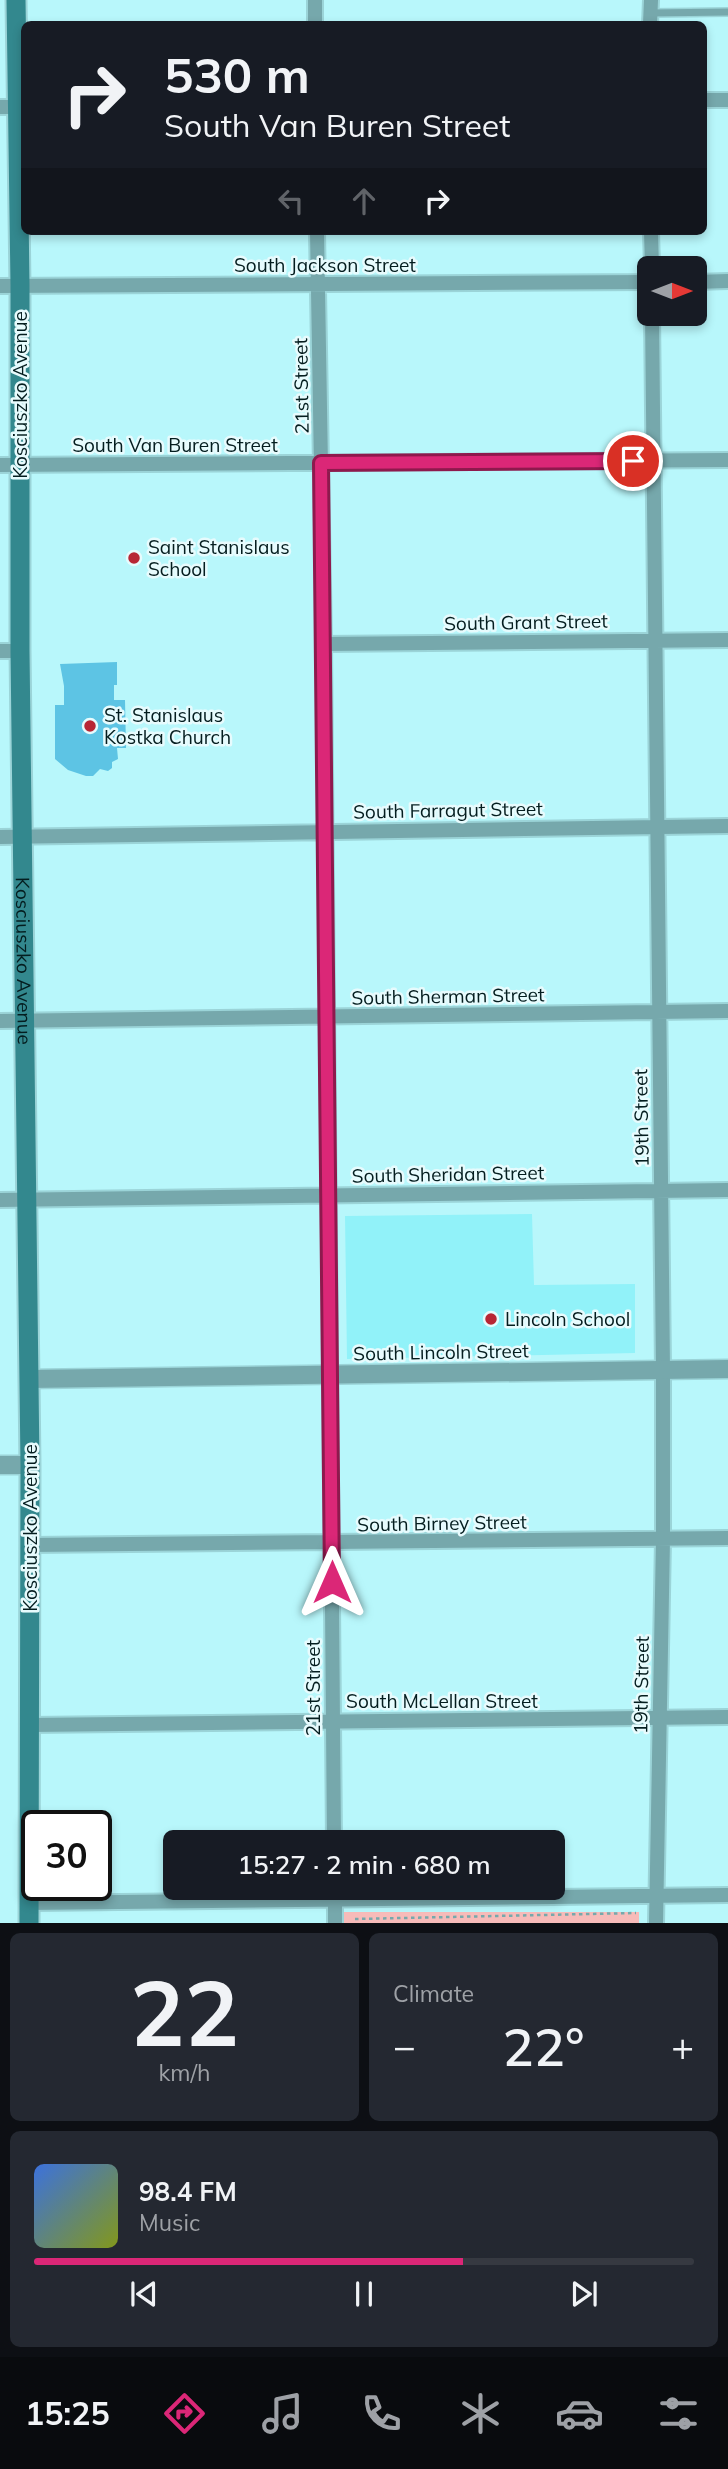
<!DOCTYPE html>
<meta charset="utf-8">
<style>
:root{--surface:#171b24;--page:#242831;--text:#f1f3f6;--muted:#9ea1a6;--line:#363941;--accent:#db2777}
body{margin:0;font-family:Mulish,sans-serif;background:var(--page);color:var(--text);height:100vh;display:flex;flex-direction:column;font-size:26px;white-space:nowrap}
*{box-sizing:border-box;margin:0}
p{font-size:23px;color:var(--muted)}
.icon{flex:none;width:38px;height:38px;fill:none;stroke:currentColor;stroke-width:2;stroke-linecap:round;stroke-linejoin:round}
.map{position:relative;height:1923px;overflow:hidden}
.panel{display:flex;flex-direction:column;gap:10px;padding:10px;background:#0d0f14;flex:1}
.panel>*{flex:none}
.guide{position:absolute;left:21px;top:21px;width:686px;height:214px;border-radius:10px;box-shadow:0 4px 10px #0003;background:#171b24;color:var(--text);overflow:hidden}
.needle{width:46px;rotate:90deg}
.fabs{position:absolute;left:637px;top:256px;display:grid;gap:14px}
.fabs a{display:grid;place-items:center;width:70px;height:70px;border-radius:10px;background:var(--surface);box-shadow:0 4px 10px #0003;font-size:35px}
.speed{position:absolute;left:21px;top:1810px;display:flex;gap:14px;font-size:35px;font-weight:700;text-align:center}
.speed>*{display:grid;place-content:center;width:91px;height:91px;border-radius:50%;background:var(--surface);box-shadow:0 4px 10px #0003;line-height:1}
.speed .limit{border:4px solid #111;border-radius:10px;background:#fff;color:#111}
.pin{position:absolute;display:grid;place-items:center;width:60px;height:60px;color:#fff;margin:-30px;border:4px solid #fff;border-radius:50%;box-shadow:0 2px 7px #0007}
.me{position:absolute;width:77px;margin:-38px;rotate:0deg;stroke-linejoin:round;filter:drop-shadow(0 0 5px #0008)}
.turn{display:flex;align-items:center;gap:24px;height:147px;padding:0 28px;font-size:32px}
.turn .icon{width:91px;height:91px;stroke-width:2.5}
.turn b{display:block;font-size:49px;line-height:60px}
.lanes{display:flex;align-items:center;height:66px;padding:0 28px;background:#0003;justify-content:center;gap:35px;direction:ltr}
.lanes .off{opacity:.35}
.big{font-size:52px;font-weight:600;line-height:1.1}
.panel .widget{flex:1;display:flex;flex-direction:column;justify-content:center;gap:10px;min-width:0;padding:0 24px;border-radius:10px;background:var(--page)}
.panel .dial{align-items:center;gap:0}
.dial b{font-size:91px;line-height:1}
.song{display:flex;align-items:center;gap:21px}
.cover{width:84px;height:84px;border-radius:10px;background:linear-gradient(135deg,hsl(220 70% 55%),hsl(70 70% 35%))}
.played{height:7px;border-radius:4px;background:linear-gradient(90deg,var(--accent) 65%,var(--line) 65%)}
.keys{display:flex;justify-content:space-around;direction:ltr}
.heat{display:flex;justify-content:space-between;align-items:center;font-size:38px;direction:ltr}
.panel .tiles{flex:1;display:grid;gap:10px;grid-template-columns:1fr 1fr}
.widget:last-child{grid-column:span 2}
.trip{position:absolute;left:163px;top:1830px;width:402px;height:70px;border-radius:10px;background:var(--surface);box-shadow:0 4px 10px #0003;font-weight:600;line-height:70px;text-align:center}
.menu{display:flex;height:112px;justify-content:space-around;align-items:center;background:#090b0e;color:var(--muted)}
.menu .icon{width:49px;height:49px}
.menu .active{color:var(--accent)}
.menu b{font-size:32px;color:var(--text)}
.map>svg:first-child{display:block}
.built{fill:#91f2f9}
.green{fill:#f7bbb9}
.building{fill:#5dc4e4}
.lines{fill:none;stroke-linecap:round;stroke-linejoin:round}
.service-casing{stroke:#9bd4d8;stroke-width:10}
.minor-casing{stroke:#9bd4d8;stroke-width:18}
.tertiary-casing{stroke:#9bd4d8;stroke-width:21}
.secondary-casing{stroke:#9bd4d8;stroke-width:23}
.path{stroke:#77a8ab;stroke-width:2.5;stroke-dasharray:3.5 3.5;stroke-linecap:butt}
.service{stroke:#76a8ac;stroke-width:7}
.minor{stroke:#76a8ac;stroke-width:14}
.tertiary{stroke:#76a8ac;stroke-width:18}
.secondary{stroke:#33888e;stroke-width:19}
.route-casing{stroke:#8e194d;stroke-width:18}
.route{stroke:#db2777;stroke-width:12}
.poi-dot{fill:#b72635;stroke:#e7fbfd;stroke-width:2.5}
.labels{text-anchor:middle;stroke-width:5;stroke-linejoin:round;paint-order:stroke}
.street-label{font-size:19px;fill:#041d1f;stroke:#e7fbfd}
.poi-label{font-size:19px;fill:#041d1f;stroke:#e7fbfd;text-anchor:start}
</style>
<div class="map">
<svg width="728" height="1923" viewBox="0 0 728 1923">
<rect width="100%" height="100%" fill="#b8f7fb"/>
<path class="built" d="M532,1214L534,1285L635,1284V1353L347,1359L345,1216Z"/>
<path class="green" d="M344,1912H639V1923H344Z"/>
<path class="building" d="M117,662V685H114V700H125L126,748H117L118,759L112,762V768L108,771L100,769L93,776H86L68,770L55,759V705H64V686L60,664Z"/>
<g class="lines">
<defs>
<path id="service" d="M651,13L728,12"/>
<path id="minor" d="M315,0V24
M650,24L651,0
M704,100H728
M0,107H24
M317,231L324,644L334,1843
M651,231L652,268
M695,282L728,281
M0,286L649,282
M652,313L663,1370V1539L656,1923
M0,465L728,460
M324,644L728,640
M0,651H20
M0,837L728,826
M0,1021L728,1011
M0,1200L728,1190
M30,1545L728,1538
M30,1725L728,1717
M335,1888V1923
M29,1903L728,1895"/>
<path id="tertiary" d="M29,1379L728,1369
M0,1465H30"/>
<g id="secondary">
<path id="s1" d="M16,0L20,285V651L30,1465L29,1923"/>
</g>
</defs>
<use href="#service" class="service-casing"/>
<use href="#minor" class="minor-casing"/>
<use href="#tertiary" class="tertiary-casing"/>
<use href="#secondary" class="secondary-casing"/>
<path class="path" d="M355,1919L636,1913"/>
<use href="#service" class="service"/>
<use href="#minor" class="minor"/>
<use href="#tertiary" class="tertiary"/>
<use href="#secondary" class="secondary"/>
</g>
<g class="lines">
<defs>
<path id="route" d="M332,1582L321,463L633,461"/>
</defs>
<use href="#route" class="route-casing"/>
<use href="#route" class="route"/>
</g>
<g class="poi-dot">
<circle cx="134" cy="558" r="7"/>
<circle cx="90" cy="726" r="7"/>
<circle cx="491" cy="1319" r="7"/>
</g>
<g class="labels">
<g class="street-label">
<text x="325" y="272">South Jackson Street</text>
<text transform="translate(301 386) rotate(-91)" y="7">21st Street</text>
<text transform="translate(20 395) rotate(-90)" y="7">Kosciuszko Avenue</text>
<text x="175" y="452">South Van Buren Street</text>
<text transform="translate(526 622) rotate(-1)" y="7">South Grant Street</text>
<text transform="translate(448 810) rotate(-1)" y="7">South Farragut Street</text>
<text dy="7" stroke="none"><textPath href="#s1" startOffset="961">Kosciuszko Avenue</textPath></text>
<text transform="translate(448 996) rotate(-1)" y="7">South Sherman Street</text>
<text transform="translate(641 1118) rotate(-91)" y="7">19th Street</text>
<text transform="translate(448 1174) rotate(-1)" y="7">South Sheridan Street</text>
<text transform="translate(441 1352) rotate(-1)" y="7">South Lincoln Street</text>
<text transform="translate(442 1523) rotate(-1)" y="7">South Birney Street</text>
<text transform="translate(30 1528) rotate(-90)" y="7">Kosciuszko Avenue</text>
<text transform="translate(641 1685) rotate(-89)" y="7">19th Street</text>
<text transform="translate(313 1688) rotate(-90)" y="7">21st Street</text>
<text x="442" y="1708">South McLellan Street</text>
</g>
<g class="poi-label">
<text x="148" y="554">Saint Stanislaus<tspan x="148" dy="22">School</tspan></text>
<text x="104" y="722">St. Stanislaus<tspan x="104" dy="22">Kostka Church</tspan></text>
<text x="505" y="1326">Lincoln School</text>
</g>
</g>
</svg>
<div class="fabs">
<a><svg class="needle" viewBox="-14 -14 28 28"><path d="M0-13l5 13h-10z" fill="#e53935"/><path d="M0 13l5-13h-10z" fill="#9ea1a6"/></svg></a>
</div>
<div class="speed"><div class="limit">30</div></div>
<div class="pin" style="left:633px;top:461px;background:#d93025"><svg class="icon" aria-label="arrive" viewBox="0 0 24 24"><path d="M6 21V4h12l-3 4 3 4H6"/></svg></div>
<svg class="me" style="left:332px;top:1582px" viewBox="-20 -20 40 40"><path d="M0-17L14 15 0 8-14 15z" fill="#db2777" stroke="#fff" stroke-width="4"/></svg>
<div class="trip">15:27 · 2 min · 680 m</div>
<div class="guide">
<div class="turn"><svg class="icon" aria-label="right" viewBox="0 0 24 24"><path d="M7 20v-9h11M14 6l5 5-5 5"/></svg><div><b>530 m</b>South Van Buren Street</div></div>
<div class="lanes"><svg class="icon off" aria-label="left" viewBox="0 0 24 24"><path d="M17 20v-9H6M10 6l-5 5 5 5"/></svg><svg class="icon off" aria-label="ahead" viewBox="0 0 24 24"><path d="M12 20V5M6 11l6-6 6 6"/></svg><svg class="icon" aria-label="right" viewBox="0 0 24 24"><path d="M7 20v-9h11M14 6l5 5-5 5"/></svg></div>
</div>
</div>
<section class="panel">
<div class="tiles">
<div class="widget dial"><b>22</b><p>km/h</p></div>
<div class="widget"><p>Climate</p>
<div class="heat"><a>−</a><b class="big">22°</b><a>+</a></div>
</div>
<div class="widget">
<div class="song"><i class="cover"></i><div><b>98.4 FM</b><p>Music</p></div></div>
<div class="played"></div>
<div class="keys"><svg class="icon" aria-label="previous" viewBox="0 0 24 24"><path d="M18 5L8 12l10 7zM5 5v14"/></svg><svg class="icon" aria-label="pause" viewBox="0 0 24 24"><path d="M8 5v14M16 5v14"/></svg><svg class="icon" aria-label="next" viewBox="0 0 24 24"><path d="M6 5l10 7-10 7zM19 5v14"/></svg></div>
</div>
</div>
</section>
<nav class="menu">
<b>15:25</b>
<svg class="icon active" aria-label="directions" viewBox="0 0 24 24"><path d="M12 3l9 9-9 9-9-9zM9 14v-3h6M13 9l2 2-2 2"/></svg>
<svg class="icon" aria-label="music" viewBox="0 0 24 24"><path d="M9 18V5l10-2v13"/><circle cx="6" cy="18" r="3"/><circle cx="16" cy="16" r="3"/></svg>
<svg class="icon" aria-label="phone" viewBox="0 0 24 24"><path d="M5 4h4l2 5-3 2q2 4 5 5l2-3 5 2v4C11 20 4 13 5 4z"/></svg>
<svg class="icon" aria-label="climate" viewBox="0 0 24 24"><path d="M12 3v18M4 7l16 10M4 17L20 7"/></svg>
<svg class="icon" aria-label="car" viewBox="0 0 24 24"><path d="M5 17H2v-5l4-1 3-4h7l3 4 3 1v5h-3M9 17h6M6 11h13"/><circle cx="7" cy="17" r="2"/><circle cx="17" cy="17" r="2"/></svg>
<svg class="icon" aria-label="filters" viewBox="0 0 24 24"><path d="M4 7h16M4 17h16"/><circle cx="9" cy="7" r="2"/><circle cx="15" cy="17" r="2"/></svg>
</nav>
